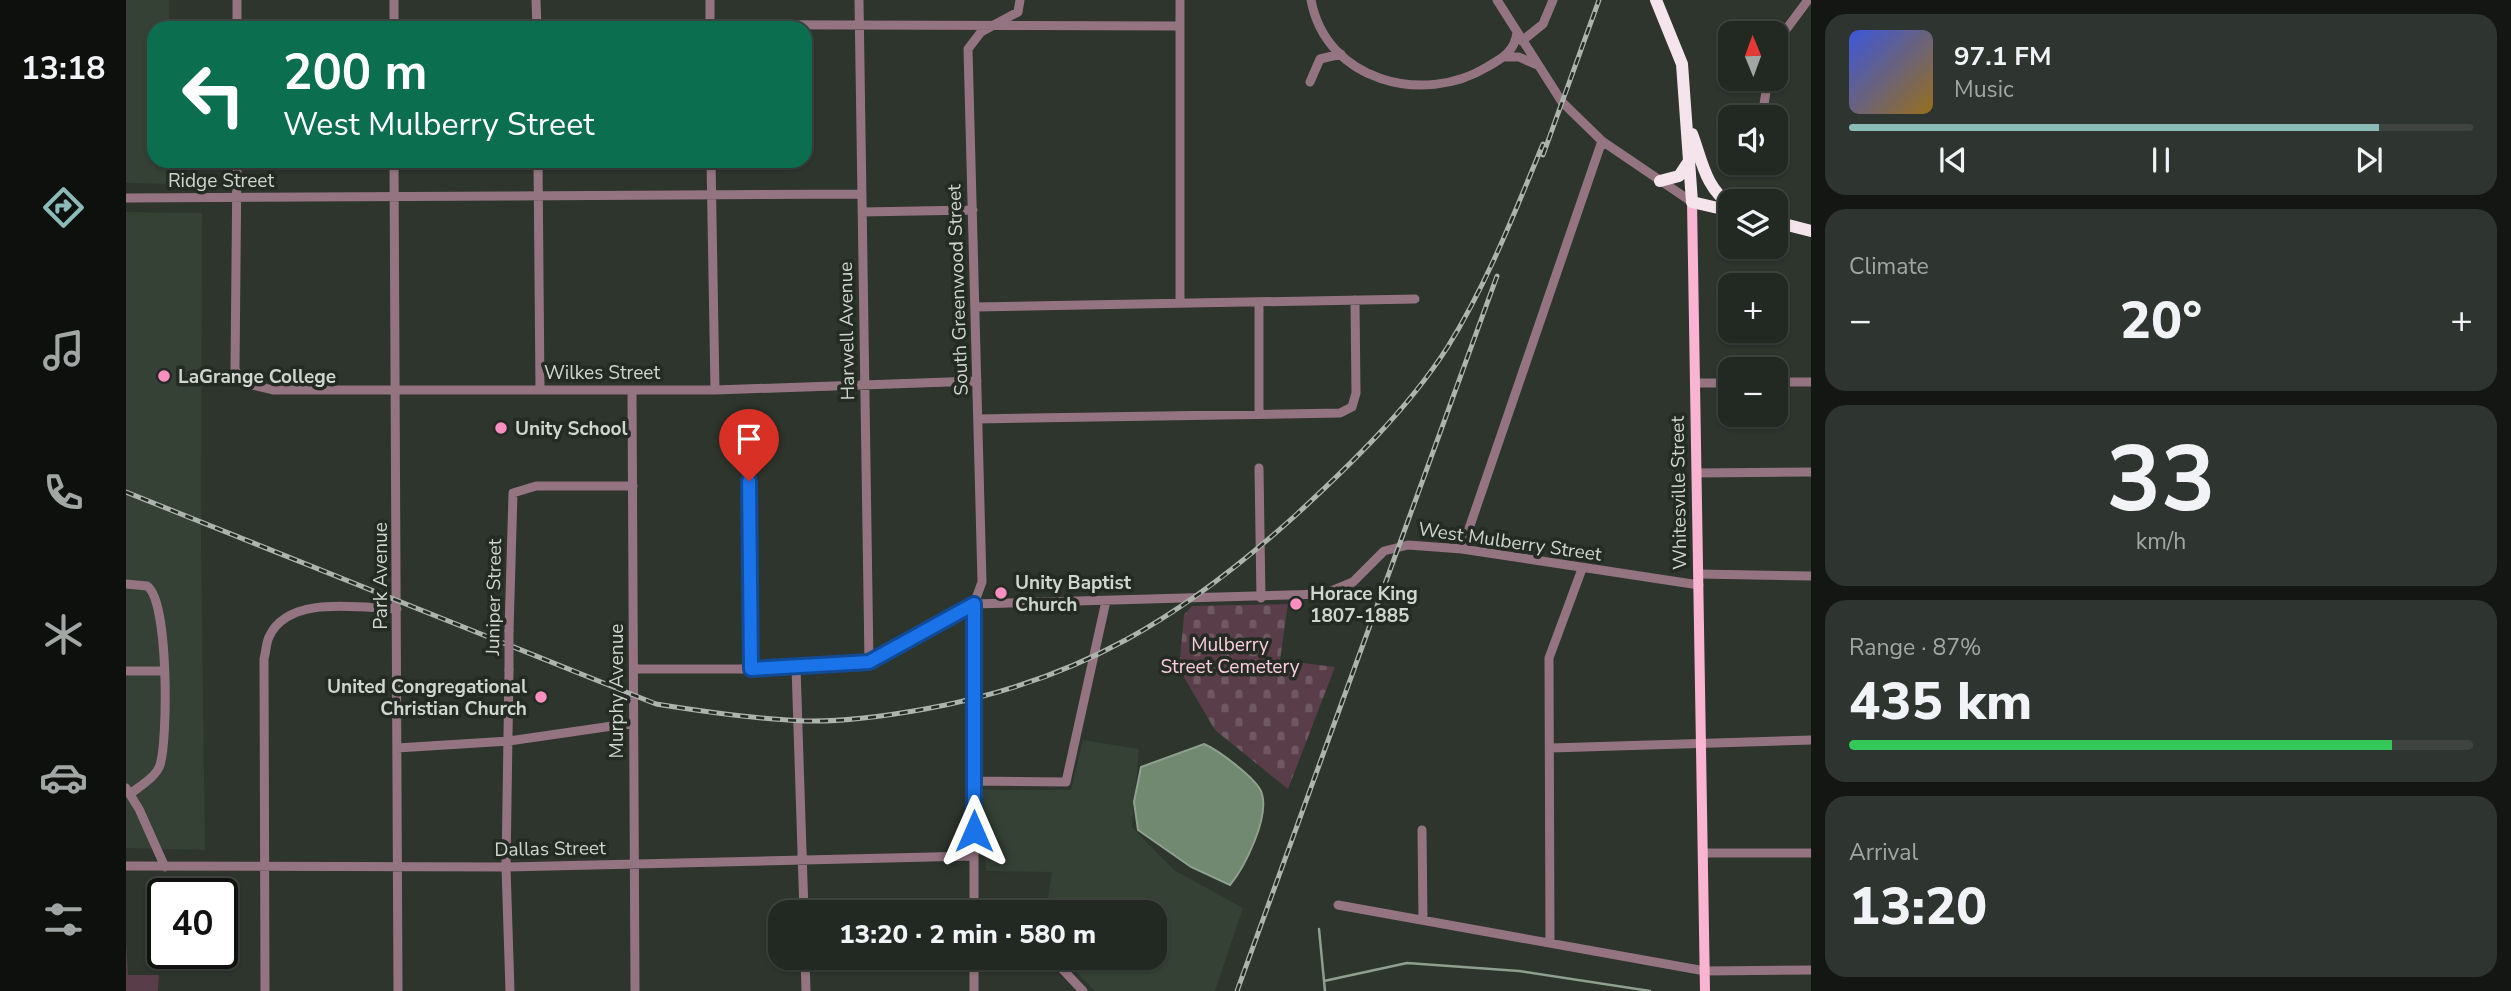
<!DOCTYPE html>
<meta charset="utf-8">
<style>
:root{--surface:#222822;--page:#2e342f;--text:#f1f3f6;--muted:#a2a6a5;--line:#3f4440;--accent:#8bbbb9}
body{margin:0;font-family:"Nunito Sans",sans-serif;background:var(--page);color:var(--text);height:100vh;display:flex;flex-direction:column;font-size:26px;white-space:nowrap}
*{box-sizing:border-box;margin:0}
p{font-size:23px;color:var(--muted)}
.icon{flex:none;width:38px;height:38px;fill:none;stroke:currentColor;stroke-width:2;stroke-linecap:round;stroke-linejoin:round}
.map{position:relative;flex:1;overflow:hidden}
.sheet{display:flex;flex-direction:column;gap:14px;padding:14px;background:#131613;width:700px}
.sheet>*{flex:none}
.hud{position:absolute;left:21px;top:21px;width:665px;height:147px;border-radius:21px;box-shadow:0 2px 5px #0004,0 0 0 2px var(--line);background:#0b6e4f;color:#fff;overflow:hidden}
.needle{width:46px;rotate:359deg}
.controls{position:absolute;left:1592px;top:21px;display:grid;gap:14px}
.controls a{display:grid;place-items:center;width:70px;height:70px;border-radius:14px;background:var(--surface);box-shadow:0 2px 5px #0004,0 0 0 2px var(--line);font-size:35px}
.speed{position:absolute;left:21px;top:878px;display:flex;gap:14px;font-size:35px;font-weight:700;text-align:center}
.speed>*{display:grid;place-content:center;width:91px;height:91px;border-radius:50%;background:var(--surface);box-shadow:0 2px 5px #0004,0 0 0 2px var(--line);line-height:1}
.speed .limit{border:4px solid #111;border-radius:10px;background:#fff;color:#111}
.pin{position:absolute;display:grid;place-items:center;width:60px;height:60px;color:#fff;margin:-72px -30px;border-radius:50% 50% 50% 0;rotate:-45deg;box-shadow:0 0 7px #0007}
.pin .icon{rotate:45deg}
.me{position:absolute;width:77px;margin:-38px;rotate:0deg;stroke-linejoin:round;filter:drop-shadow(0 0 5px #0008)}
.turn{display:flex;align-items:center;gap:24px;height:147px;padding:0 21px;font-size:32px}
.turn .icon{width:91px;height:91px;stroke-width:2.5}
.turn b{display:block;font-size:49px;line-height:60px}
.big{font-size:52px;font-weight:800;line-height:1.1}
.sheet .card{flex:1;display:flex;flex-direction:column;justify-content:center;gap:10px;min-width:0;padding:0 24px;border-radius:21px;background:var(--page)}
.sheet .dial{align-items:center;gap:0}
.dial b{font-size:91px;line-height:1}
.song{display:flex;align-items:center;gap:21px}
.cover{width:84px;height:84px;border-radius:10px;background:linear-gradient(135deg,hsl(230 70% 55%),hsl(40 70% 35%))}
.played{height:7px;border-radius:4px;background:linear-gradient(90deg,var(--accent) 85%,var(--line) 85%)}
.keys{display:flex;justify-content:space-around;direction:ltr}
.heat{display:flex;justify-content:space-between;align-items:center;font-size:38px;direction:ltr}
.charge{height:10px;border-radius:5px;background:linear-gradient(90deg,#34c759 87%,var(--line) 0)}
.trip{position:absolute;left:642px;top:900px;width:399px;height:70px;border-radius:21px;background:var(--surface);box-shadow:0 2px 5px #0004,0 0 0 2px var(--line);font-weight:800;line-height:70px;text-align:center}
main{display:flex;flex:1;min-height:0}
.dock{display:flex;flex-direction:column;width:126px;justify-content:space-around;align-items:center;background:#0e100e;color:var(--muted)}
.dock .icon{width:49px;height:49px}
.dock .active{color:var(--accent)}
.dock b{font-size:32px;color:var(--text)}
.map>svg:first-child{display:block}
.built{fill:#354135}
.green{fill:#593d49}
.cemetery{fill:url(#cemetery-stones)}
.water{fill:#728971;stroke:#8ea08e;stroke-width:2}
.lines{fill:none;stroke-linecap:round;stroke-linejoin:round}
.stream{stroke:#8ea08e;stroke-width:2.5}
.minor{stroke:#957482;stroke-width:9}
.major{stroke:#f9b4d2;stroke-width:10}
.highway{stroke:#f5e4eb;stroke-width:12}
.rail-casing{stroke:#adb3ad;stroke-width:5}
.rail{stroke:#232b23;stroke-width:2.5;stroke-dasharray:8;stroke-linecap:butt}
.minor-bridge{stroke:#957482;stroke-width:9}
.route-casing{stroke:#114b97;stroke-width:18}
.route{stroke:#1a73e8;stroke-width:12}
.poi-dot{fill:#fc8fc2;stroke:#232b23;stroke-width:2.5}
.labels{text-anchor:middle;stroke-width:7;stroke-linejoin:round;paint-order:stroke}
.street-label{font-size:19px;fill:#d0d5d0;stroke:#232b23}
.poi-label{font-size:19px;font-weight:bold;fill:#d0d5d0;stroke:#232b23;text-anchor:start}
.park-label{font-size:19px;fill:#fdcde1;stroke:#232b23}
</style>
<main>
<nav class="dock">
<b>13:18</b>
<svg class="icon active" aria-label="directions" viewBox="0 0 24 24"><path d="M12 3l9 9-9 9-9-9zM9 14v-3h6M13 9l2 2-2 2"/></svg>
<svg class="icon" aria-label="music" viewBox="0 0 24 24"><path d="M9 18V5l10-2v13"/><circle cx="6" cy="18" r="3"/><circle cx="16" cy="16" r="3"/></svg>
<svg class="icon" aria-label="phone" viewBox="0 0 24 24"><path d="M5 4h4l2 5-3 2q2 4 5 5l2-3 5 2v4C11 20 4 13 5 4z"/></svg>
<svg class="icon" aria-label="climate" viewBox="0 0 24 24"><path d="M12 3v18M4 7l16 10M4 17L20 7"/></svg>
<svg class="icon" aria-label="car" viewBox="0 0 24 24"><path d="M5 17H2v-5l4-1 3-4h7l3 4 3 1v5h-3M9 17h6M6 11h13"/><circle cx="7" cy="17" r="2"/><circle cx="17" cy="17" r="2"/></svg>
<svg class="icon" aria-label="filters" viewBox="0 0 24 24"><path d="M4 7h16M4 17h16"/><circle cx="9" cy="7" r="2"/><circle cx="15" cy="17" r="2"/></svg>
</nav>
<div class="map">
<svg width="1685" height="991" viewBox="0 0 1685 991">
<defs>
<pattern id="cemetery-stones" width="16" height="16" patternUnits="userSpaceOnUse" patternTransform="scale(1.75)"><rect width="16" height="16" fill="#593d49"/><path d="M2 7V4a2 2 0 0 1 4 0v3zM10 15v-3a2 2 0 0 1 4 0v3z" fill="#705862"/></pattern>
</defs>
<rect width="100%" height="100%" fill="#2d352d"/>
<path class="built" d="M0,0H43V28H28V161H45V184L0,183Z
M0,212L76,213L75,540L79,850L0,848Z
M957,740L1013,749L1006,827L1048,870L1117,908L1089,991H969L935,957H1029V912H920L926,872L860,871L856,790H945Z"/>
<path class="green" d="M0,942L2,975H33L32,991H0Z"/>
<path class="cemetery" d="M1162,604L1154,660L1209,667L1162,789L1089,730L1053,669L1058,615L1066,606Z"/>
<path class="water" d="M1078,744C1092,750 1133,780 1136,794C1143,818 1119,867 1104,885L1065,867L1012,830L1008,802L1015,767Z"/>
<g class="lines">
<path class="stream" d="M1193,929L1199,991
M1198,981L1281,963L1393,971L1524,991"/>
<path class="minor" d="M111,0V28
M410,0L411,28
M584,0V28
M733,0L743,662
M1185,0C1200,81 1297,106 1361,67C1377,58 1389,51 1391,32
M1371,0L1436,102L1476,141L1566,202
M411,24L1054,26
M268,28V0
M1396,41L1417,24L1427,0
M1650,43L1682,0
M1378,57H1393L1411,65
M1184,82L1194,59L1215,54
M1636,117L1642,79
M111,161L109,369L115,382L147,390H589L851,381
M268,161L272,991
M412,161L414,389
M585,161L589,390
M0,198L735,194
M736,212L847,210
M1133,302V414
M1054,303V0
M849,307L1289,299
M1650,382H1685
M1569,383H1605
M506,390L509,991
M852,419L1214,413L1226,407L1230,393L1229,300
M623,455L625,669
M1133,468L1135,598
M1571,473L1685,472
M1336,549L1476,141
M1573,574L1685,576
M0,584L21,586C43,600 42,740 34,765C30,777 14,786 4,794
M383,631L387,493L410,486H507
M670,667L678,912
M508,669H625L743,662L848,604L1198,594L1227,582L1258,551L1282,545L1336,549L1573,585
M383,670L380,867L384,991
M0,671H38
M271,748L383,741L507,723
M1425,748L1685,740
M848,781L940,782L980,601
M0,788L13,809L39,867
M1296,830L1297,920
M1578,853H1685
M0,866L380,867L848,856
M1212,905L1579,971L1685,970
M848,912V604L856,582L842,49L855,32L892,12L894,0
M1424,943L1423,658L1456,569
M679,957L680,991
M848,957V991
M925,957L957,991
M139,991L138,659C140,652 140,643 143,637C162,594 234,608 271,609"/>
<path class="major" d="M1566,202L1579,991"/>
<path class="highway" d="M1530,0L1556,64L1566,202L1605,211
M1566,134C1576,160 1579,188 1605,205
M1534,181L1553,176L1563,161
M1650,222L1685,231"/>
<defs>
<path id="rail" d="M1417,155L1473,0
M0,492L530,704C580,712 629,719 679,721C719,722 760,716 799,709C953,681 1056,618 1171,514C1225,464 1281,410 1321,348C1361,284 1388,214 1417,144
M1111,991L1371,276"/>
</defs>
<use href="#rail" class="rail-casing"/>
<use href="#rail" class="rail"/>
<path class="minor-bridge" d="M383,670V631"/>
</g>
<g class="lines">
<defs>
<path id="route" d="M623,481L625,669L743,662L848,604V831"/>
</defs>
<use href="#route" class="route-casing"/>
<use href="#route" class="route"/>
</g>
<g class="poi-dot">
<circle cx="38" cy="376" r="7"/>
<circle cx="375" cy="428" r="7"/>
<circle cx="875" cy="593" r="7"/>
<circle cx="1170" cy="604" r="7"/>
<circle cx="415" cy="697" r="7"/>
</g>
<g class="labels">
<g class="street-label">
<text x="95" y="187">Ridge Street</text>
<text transform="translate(831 290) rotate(-92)" y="7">South Greenwood Street</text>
<text transform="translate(720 331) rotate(-91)" y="7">Harwell Avenue</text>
<text x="476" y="379">Wilkes Street</text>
<text transform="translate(1552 493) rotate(-91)" y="7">Whitesville Street</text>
<text transform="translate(1384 541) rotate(8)" y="7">West Mulberry Street</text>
<text transform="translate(254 576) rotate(-90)" y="7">Park Avenue</text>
<text transform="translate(367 597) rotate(-89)" y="7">Juniper Street</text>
<text transform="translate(490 691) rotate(-90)" y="7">Murphy Avenue</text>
<text transform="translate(424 848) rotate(-1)" y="7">Dallas Street</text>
</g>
<g class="poi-label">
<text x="52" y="383">LaGrange College</text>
<text x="389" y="435">Unity School</text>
<text x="889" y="589">Unity Baptist<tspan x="889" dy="22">Church</tspan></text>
<text x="1184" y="600">Horace King<tspan x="1184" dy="22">1807-1885</tspan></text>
<text x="401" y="693" text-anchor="end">United Congregational<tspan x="401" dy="22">Christian Church</tspan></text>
</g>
<g class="park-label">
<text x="1104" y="651">Mulberry<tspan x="1104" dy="22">Street Cemetery</tspan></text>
</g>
</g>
</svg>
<div class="controls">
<a><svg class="needle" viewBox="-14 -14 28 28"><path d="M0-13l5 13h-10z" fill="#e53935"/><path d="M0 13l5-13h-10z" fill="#a2a6a5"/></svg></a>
<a><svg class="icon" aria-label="sound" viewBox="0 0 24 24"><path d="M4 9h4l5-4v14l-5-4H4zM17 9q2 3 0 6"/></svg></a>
<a><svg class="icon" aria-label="layers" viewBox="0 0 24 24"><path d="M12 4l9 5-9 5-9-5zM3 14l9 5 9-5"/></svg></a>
<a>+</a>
<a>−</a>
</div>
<div class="speed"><div class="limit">40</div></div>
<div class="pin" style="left:623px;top:481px;background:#d93025"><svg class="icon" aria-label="arrive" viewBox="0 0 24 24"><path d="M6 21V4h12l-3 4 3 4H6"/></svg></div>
<svg class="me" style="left:848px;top:831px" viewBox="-20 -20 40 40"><path d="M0-17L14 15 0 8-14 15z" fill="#1a73e8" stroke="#fff" stroke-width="4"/></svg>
<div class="trip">13:20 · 2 min · 580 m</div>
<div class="hud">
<div class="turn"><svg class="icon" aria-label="left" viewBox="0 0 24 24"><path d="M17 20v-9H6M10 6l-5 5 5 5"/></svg><div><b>200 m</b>West Mulberry Street</div></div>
</div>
</div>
<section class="sheet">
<div class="card">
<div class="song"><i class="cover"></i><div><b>97.1 FM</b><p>Music</p></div></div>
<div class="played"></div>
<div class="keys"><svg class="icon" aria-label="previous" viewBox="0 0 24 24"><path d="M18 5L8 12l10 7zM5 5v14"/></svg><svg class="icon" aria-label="pause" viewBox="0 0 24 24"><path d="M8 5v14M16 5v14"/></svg><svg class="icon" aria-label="next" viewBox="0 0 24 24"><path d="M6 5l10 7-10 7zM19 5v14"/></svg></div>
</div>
<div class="card"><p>Climate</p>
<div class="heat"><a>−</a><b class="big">20°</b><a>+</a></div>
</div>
<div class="card dial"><b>33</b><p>km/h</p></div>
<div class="card"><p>Range · 87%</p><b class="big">435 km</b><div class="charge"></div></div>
<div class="card"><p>Arrival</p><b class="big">13:20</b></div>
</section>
</main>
